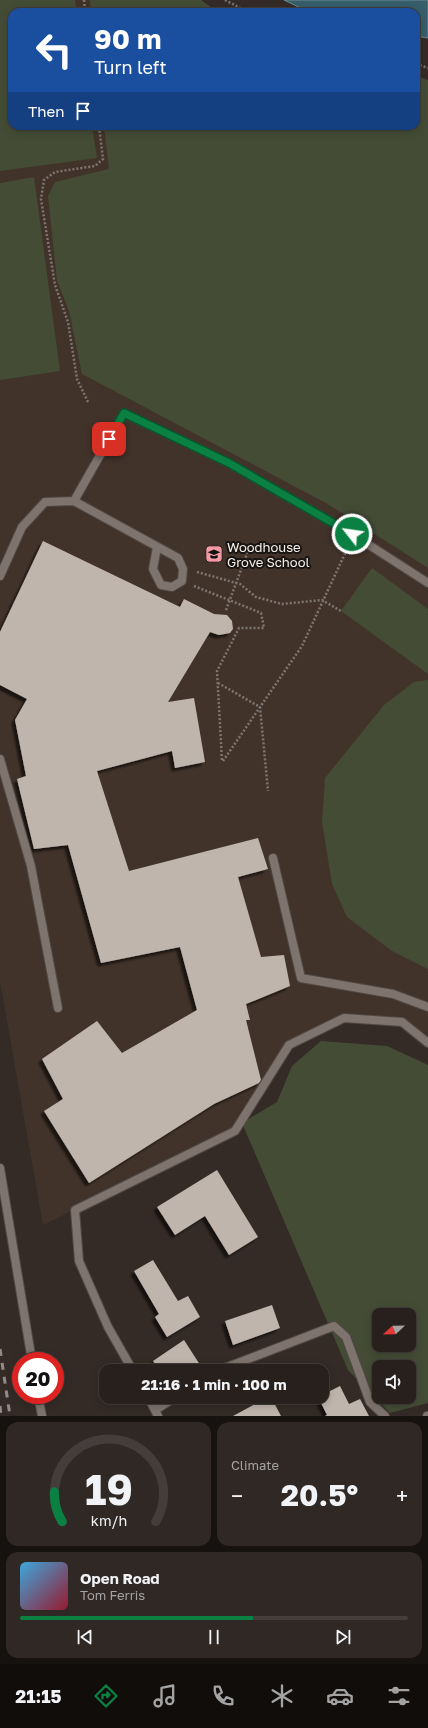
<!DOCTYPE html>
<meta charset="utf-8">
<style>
:root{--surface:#27201c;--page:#2f2825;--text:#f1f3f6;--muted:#a4a3a3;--line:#433e3b;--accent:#0b8043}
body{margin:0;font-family:"Golos Text",sans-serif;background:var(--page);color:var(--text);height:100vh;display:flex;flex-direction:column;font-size:15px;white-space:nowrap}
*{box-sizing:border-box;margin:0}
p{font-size:13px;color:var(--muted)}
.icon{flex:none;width:22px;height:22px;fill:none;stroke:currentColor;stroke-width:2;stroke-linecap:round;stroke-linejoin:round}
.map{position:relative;height:1416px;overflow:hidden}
.side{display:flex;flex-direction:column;gap:6px;padding:6px;background:#15120f;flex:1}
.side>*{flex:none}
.hud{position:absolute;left:8px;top:8px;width:412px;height:122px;border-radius:12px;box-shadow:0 2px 10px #0003,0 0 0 1px var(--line);background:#1a4fa0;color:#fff;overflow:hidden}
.needle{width:26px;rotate:248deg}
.controls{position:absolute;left:372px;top:1308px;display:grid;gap:8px}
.controls a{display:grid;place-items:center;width:44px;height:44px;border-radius:8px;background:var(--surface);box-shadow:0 2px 10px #0003,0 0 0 1px var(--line);font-size:20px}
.speed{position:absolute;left:12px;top:1352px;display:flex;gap:8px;font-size:20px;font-weight:700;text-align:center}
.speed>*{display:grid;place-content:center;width:52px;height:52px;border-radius:50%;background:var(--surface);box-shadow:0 2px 10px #0003,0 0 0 1px var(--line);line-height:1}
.speed .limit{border:6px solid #d22;background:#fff;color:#111}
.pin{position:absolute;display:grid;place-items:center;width:34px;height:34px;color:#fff;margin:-17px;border-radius:8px;box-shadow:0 2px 6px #0006}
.me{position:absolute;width:44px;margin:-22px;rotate:300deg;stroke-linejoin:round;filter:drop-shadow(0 0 3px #0008)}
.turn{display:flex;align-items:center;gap:14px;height:84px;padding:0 20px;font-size:18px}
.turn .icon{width:52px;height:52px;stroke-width:2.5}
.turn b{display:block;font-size:28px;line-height:34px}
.then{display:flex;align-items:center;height:38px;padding:0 20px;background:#0003;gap:8px;font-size:15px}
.big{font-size:30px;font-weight:700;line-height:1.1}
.side .tile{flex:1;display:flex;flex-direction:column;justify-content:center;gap:6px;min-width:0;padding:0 14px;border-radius:12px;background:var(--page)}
.side .dial{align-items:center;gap:0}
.dial svg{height:104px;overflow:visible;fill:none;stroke:var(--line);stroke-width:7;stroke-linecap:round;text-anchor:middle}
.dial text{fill:var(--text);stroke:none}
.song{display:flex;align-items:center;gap:12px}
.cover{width:48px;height:48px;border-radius:6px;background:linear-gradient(135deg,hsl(200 70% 55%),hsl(350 70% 35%))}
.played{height:4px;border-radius:2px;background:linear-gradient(90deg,var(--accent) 60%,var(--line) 60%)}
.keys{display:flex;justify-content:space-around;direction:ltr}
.heat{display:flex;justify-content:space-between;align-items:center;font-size:22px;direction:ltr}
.side .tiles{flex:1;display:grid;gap:6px;grid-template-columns:1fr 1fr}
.tile:last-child{grid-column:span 2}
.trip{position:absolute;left:99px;top:1364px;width:230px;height:40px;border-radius:12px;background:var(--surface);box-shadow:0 2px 10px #0003,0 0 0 1px var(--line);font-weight:700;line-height:40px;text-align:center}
.tab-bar{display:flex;height:64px;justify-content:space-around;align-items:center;background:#100d0b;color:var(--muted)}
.tab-bar .icon{width:28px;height:28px}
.tab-bar .selected{color:var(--accent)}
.tab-bar b{font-size:18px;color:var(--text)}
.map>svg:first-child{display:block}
.built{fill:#42332a}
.green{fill:#444c36;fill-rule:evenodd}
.water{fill:#365e6b;stroke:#708a92}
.building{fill:#c0b5ad;filter:url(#shadow)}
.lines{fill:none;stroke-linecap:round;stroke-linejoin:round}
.service-casing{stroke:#514944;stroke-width:10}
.path{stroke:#7e7671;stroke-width:2.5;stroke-dasharray:2 2;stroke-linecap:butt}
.service{stroke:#7e736d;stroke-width:8}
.rail{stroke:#938b87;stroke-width:3;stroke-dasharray:7 7;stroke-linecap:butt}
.route-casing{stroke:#07532c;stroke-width:10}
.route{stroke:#0b8043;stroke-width:7}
.labels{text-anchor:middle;stroke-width:4;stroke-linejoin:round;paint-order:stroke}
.poi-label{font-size:13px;fill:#f8f2ee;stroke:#191512;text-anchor:start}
</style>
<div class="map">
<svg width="428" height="1416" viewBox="0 0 428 1416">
<defs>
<filter id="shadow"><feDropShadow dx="-3.5" dy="3.5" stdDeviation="1" flood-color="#0009"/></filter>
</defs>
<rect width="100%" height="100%" fill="#342b26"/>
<path class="built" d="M0,0H201L215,10L222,12H12V126H416V76L428,80V1043L402,1022L344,1018L289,1045L235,1131L43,1225L0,981Z"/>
<path class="green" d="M0,0H75L77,12H12V126H92L97,158L0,171Z
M90,0H201L215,10L222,12H91Z
M416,76L428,80V568L326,503L82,374L69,311L57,281L48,196L55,182L109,169L104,126H416Z
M34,177L60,371L0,380V183Z
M372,568L428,609V674L341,611Z
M428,680V969L392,951L347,917L332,884L322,822L325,778L384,705L414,682Z
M321,1041L387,1046L428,1065V1403L390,1413L348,1370L242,1123L277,1102L292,1066ZM379,1315H409V1345H379ZM379,1367H409V1397H379Z"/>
<path class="water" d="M284,0H428V38L416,36V12H309Z"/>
<path class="building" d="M43,541L180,607L184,599L214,614L227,615L232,621L233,629L230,633L219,635L210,632L168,702L194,698L205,762L175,768L172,751L97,771L129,871L258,838L268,869L238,877L261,957L284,955L290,986L246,1004L250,1020H246L261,1080L259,1083L214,1104L89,1183L44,1111L63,1099L42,1059L97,1021L122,1053L197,1010L180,947L101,963L68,845L34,849L17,779L26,776L15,720L27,699L0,685V632Z
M217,1170L258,1237L229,1255L205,1216L175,1235L157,1207Z
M153,1260L178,1301L188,1296L200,1317L167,1337L155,1317L159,1314L134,1271Z
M272,1305L280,1328L233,1345L225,1321Z
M184,1340L204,1371H160L153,1361Z
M340,1386L349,1404L360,1399L369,1416H325L327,1415L318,1397H322V1395Z
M268,1397H271L281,1416H233Z"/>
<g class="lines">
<defs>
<path id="service" d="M74,501L178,558L183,569L182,581L172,587L161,585L153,569L157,547
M0,576L22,527L45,502L74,501L124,413L229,463L352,534L428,583
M0,759L31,866L58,1008
M273,858L301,978L393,994L428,1007
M0,1168L32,1361
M133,1371L108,1327L79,1261L75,1210L235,1131L289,1045L344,1018L402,1022L428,1043
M217,1371L334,1326L346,1337L370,1402L385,1416
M38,1395L42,1416
M148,1397L158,1416
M155,1410L176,1397
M427,1416H428"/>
</defs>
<use href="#service" class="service-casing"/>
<path class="path" d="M84,0L85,12
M225,0L248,12
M416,64L428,68
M88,402L77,379L68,322L55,285L41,199L44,180L55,172L95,166L103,159L99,126
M197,572L240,584L256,597L282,604L322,600L341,611
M194,586L261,613L264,628H239L217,671L222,761
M226,610L251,543
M218,683L260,707L268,791
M223,761L302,646L348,547"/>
<use href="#service" class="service"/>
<path class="rail" d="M0,1349L10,1416
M0,1406L1,1416"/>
</g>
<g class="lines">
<defs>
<path id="route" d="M109,439L124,413L229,463L352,534"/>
</defs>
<use href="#route" class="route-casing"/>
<use href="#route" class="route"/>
</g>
<defs>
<symbol id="school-square" viewBox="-11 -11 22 22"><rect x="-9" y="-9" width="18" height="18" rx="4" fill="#f49aa4" stroke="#191512"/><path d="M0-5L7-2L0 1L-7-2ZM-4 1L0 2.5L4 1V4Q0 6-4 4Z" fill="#111"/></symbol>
</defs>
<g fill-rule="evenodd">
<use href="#school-square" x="204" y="544" width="20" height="20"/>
</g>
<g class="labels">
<g class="poi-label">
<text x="227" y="552">Woodhouse<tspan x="227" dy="15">Grove School</tspan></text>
</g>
</g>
</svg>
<div class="controls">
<a><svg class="needle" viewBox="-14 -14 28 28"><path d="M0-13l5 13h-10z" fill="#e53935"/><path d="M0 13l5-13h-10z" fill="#a4a3a3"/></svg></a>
<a><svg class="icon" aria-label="sound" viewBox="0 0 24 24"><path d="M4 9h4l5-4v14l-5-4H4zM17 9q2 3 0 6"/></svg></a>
</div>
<div class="speed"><div class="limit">20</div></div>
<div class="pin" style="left:109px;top:439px;background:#d93025"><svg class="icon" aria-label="arrive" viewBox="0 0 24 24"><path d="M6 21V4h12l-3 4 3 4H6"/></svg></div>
<svg class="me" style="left:352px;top:534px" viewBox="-20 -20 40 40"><circle r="17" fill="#0b8043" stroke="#fff" stroke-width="3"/><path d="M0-11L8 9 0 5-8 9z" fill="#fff"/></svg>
<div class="trip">21:16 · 1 min · 100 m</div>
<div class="hud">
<div class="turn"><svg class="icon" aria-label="left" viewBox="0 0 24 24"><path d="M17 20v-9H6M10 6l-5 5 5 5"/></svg><div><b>90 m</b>Turn left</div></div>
<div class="then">Then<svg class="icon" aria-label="arrive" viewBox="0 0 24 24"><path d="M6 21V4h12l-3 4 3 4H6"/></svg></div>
</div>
</div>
<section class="side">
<div class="tiles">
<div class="tile dial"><svg viewBox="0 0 100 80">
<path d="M14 69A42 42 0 1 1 86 69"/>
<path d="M14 69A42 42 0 0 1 8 46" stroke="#0b8043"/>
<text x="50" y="56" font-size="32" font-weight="700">19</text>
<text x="50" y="72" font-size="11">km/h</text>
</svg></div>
<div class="tile"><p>Climate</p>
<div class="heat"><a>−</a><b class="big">20.5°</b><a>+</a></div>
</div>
<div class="tile">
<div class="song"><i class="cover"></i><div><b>Open Road</b><p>Tom Ferris</p></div></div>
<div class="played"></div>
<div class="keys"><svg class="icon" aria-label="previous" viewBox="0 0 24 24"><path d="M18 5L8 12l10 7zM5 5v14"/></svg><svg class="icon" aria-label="pause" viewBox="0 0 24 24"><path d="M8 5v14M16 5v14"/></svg><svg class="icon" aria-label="next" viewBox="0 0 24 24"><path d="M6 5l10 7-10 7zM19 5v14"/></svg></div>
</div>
</div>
</section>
<nav class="tab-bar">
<b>21:15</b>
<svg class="icon selected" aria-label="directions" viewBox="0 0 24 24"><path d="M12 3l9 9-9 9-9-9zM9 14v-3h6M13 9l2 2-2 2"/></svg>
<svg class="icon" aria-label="music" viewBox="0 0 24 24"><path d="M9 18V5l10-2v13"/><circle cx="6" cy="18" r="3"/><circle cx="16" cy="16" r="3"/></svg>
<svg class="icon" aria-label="phone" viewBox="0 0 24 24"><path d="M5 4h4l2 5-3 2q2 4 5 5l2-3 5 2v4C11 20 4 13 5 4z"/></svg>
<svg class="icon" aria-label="climate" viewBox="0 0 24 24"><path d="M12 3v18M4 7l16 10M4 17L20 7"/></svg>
<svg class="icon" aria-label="car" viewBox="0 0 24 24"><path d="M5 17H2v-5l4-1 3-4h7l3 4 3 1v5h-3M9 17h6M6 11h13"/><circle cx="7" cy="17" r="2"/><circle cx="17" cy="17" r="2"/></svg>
<svg class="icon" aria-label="filters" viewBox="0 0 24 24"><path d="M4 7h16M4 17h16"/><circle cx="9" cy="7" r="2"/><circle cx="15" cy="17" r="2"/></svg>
</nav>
